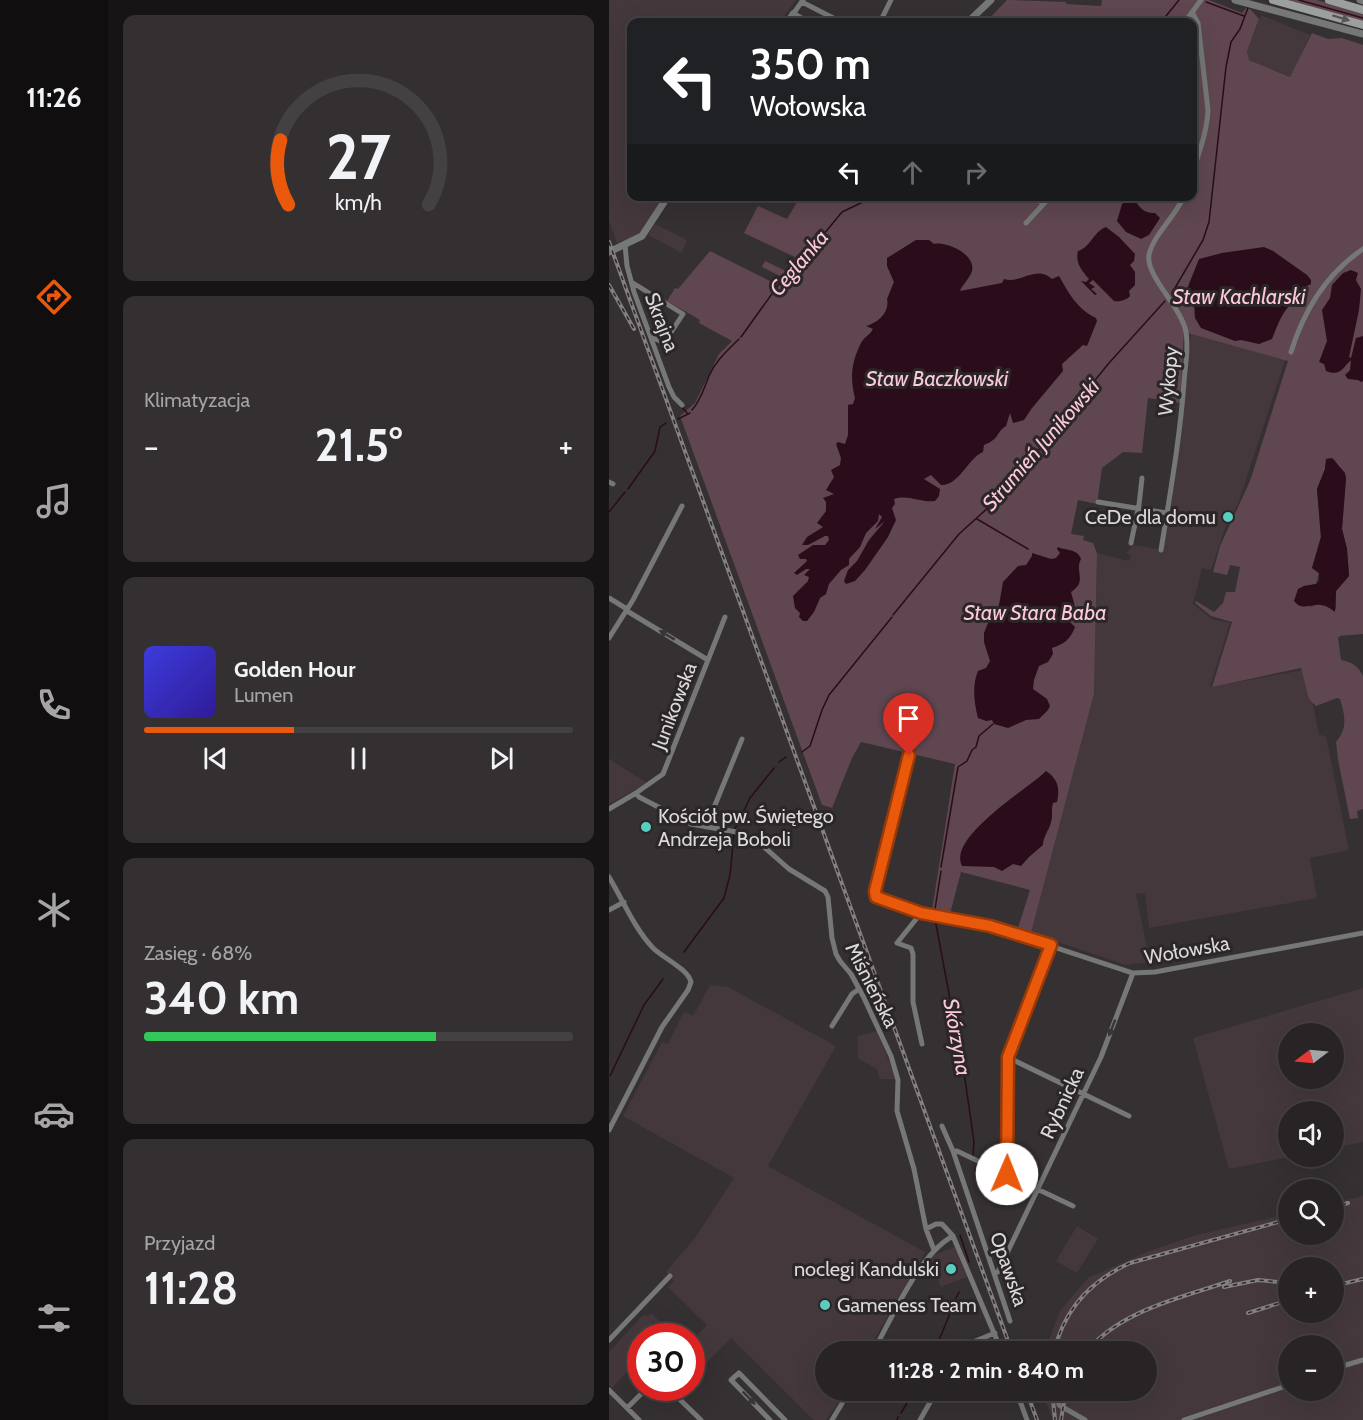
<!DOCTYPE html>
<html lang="pl">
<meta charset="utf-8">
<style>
:root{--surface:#282425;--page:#343032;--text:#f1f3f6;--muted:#a5a4a7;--line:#444142;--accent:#ea580c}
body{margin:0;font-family:Cabin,sans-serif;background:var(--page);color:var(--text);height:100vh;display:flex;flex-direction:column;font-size:22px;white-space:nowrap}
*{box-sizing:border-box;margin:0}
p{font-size:20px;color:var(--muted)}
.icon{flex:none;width:33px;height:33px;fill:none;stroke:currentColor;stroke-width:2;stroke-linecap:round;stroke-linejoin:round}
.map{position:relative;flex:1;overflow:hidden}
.details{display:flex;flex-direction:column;gap:15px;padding:15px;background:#161414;width:501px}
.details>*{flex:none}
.top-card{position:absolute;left:18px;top:18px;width:570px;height:183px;border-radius:12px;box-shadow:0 6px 24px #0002,0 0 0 2px var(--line);background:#202124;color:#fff;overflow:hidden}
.needle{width:39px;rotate:254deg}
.buttons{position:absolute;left:669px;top:1023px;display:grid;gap:12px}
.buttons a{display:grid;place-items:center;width:66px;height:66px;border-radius:50%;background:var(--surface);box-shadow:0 6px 24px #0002,0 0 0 2px var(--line);font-size:30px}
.speed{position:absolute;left:18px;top:1323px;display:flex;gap:12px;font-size:30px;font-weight:700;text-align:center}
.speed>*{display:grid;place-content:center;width:78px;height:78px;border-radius:50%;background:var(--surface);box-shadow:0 6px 24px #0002,0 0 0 2px var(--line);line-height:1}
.speed .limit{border:9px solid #d22;background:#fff;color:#111}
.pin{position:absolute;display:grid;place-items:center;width:51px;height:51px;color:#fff;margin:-62px -26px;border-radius:50% 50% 50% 0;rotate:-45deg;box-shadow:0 0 6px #0007}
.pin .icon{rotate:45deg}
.me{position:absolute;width:66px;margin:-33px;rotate:1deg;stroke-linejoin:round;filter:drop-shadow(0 0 4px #0008)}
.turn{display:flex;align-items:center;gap:21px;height:126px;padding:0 24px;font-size:27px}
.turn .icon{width:78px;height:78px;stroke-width:2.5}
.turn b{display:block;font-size:42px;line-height:51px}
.lanes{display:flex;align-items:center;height:57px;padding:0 24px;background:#0003;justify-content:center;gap:30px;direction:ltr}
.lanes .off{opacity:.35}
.big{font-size:45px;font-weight:800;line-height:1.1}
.details .tile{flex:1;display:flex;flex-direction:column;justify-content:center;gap:9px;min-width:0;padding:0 21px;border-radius:12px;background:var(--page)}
.details .dial{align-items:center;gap:0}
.dial svg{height:156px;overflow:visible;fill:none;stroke:var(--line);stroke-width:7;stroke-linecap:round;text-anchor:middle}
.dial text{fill:var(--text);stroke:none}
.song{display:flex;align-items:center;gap:18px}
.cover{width:72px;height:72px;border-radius:9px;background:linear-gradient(135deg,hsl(240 70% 55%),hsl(250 70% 35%))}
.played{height:6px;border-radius:3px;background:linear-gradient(90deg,var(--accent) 35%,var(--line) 35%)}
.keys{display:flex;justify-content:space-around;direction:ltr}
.heat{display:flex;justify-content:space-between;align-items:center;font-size:33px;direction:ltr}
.charge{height:9px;border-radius:4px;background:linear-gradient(90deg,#34c759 68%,var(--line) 0)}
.trip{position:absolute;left:206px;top:1341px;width:342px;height:60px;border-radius:30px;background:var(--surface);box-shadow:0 6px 24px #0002,0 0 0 2px var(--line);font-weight:800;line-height:60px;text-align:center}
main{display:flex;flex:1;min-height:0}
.menu{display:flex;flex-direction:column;width:108px;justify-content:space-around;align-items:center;background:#100e0f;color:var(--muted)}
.menu .icon{width:42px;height:42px}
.menu .selected{color:var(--accent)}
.menu b{font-size:27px;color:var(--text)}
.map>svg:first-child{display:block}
.built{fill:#44383c;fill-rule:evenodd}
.green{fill:#5f4650;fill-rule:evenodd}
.water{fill:#2a0c1a}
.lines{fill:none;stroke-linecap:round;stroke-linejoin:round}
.stream{stroke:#2a0c1a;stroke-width:1.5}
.minor{stroke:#757877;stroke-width:5}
.tertiary{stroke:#757877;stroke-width:7}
.secondary{stroke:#9ba09f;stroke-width:8}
.rail-casing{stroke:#848081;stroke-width:4}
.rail{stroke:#2b2628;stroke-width:1.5;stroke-dasharray:4.5;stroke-linecap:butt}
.oneway{fill:#585758}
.oneway2{fill:#3a3638}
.route-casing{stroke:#983908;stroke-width:15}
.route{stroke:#ea580c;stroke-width:10}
.poi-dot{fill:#59cebe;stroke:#2b2628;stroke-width:2}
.labels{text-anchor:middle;stroke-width:6;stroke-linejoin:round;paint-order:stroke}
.street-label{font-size:20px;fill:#dcd9da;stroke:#2b2628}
.poi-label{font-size:20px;fill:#dcd9da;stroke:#2b2628;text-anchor:end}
.water-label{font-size:21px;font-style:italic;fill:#fec8dc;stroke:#2b2628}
</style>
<main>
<nav class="menu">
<b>11:26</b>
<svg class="icon selected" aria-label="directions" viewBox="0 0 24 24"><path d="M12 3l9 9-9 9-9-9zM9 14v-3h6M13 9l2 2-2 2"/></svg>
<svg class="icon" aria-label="music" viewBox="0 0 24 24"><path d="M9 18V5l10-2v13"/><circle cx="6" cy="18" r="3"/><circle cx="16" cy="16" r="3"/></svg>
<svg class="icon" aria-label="phone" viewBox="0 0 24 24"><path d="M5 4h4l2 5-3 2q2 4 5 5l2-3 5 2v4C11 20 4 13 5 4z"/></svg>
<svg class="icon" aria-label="climate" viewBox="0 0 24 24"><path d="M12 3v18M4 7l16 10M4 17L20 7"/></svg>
<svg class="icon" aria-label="car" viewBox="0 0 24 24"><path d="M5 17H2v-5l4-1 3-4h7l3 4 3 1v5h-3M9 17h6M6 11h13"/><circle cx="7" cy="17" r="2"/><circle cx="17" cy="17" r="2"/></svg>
<svg class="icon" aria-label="filters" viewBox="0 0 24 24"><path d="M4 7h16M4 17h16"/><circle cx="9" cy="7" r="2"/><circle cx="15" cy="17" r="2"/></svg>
</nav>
<section class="details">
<div class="tile dial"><svg viewBox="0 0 100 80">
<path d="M14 69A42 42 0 1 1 86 69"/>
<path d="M14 69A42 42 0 0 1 10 36" stroke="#ea580c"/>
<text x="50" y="56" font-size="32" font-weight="700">27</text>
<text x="50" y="72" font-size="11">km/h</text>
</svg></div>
<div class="tile"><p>Klimatyzacja</p>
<div class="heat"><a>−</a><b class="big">21.5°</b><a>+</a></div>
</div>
<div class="tile">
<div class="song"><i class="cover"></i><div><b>Golden Hour</b><p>Lumen</p></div></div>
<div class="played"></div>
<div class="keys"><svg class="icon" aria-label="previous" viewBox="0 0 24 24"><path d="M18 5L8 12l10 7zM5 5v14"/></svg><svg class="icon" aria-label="pause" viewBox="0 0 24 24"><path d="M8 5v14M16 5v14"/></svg><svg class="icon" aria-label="next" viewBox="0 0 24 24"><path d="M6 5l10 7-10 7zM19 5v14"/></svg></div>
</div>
<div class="tile"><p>Zasięg · 68%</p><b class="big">340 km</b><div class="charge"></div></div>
<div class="tile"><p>Przyjazd</p><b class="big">11:28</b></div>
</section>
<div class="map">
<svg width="754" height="1420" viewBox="0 0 754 1420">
<rect width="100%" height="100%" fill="#353031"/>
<path class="built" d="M0,0H187L171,22H96L84,17L81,22H22V196L54,197L31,234L8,243L0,221Z
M652,15L701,35L682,77L640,60L638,51Z
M46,224L78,240L73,253L39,235Z
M582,331L677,357L629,504L616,528L602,570L593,568L584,604L603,619L621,623L601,687L711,667L704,704L710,735L717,736L740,850L701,858L708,898L540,928L536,893L527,894L541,962L517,965L422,933L485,694L488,553L520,561L522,556L517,553L524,545L554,550L578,379Z
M0,759L38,783L0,804Z
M101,985L119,987L227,1046L159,1166L316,1252L290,1301L287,1302L263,1343L260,1342L256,1351L216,1352V1390L236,1391L232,1394L227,1406L217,1420H205L122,1338L86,1374L83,1370V1341L98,1325L59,1287L65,1281L57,1272L86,1238L125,1178L14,1116L53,1042L59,1044L74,1013L76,1012L84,1016Z
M754,988V1142L725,1148L724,1112H680L681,1157L620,1169L584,1038ZM680,1034H724V1078H680Z
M268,1031L287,1079H271L268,1069L249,1058V1036Z
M754,1196V1420H444L437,1402L436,1391L537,1390V1352H435L451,1311L479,1278L538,1252L587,1235L679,1214L680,1234H724L725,1203ZM680,1268H724V1312H680ZM680,1346H724V1390H680Z
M468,1226L489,1239L468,1273L447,1261Z
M346,1247L358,1277L332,1287L322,1261L325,1255Z
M42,1313L66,1336H32L31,1370L25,1365L3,1388L0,1385V1352L34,1315L39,1316Z"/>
<path class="green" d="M398,0L457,2V4L492,6L493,0H600L633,13L637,8L641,9L650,19L638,51L640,60L681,77L703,33L719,39L733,38L754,45V634L731,636L729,638L732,660C743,662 749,666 754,676V809L748,811L749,818L741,819L729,760L727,742C739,728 736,716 731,699L728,698L707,706L700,699L692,668L603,687L623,622L602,616L586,603L587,601L605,612L614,603L617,592H626L631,567L621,565L618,575L604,572L611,546L641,481L679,361L575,332L571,403L539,398L533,453L514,452L493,468L488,504L469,500L462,534L475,536L474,540L484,543L488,553L485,694L422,933L409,928L421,890L352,872L341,914L323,910L346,764L252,742L243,758L223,808L213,805L71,416L86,403L110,354L123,341L90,323L91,320L58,301L66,288L69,289L101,251L167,284L173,277L153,267L156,261L177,271L186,257L135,233L149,206L178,219L191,197L584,196V22H377ZM725,459L737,478L733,529L738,549L740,576L727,591V609L710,604L701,607L695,586L707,584L710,573L703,568L712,537L708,489L716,469V465Z
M677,0H708L754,13V22Z"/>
<path class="water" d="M524,198C531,207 533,213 546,213L551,218L540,235L532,239L517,232L508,221L513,204Z
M497,227L510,237L526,254L525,261L521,265L526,272V285L520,291L521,296C518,300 510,302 505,301L484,280L480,283L486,287L482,289L488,294L486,295L472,281L477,282L480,279C473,271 466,263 469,251C482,247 484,232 497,227Z
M307,240H320L325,244C337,241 367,254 363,271C361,278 353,285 351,291L393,283L395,279C410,285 427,264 443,279L450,276C459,292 468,309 487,318L488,321L478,346L474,345L453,364L454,371L423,408L415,420L404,423L401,413L397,426C387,432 391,439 375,445L374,452C359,458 350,486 332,485L322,475L315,479L331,489L330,496L326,501C312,503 299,494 285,499L286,504L283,508L287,520L279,537L256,570L246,581L237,584L235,581L239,570L248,561L260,540L276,521L266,529L273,517L270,514L269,521L257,533L251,547L240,559V565L232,570L220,584L217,594L211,598L205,612L198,621H194L190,617L191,613L186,608L184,596L199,581L200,577L195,575L201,569H197L188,575L185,573L198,561L197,559H191L189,555L204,545H216L220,540L219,536H216L199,545H193L198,537L214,527L208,523L217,511V502L214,498L225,494L217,490L225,477L222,470L231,465L232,458L227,444L229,442L236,444L239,435V405L244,404L246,398C241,378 242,363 252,343C255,337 261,335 264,329L257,326C269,323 281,312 278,299L285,282L278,266V258Z
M655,247L664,251L698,275L702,280V284L694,288L691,299C675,304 669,325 663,339L650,344L632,340L626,341L592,328L586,318L585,303L580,300L576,294L590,259L613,253Z
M742,270L749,273L747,280L752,289L750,310L740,357L742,358L747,338L754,336V381L752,382L749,380L739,379L736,375L741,370L742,360C734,367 732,377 717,371L715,364L710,362L718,341L713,310L721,298L723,285L734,273Z
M723,458L736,473L737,478L733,529L738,549L740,576L727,591L726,612C722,609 717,605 712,605C701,603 694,612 685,601L689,589L695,586L707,584L710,581V573L703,568L712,537L708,489L716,469L717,459Z
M449,547C457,551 468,548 472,559C465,572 479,581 462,592L466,607L461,622L466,627C461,640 455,644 443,648L444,654L439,662L430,666L425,680L424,689L438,699L441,706L439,710L430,719L417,720L399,728L385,724L383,720L377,721L369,718C365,703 363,685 369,671L377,668L381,661L375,642V633L383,613L390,605L394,582L409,566L417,565L423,556V553L442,559L447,558L451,553L448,549Z
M437,771C449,779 451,788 448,802L444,803C442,810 444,816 442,822C440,831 434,836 434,845L420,857L412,866L404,864L393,871L385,867L353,866C338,837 419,789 437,771Z"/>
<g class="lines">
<path class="stream" d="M690,0L754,18
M597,2L635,16
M549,22L553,21L570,0
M311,196L320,199L322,196
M261,199L267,196
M563,293L594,240L600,222L617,67L622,42L631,29L639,8
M132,337L175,277L196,257L233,212L258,200
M71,405L79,414
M83,410C92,400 95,388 100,376C107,360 118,351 130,339
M69,419L81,413
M19,489L46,451L51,427L57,423
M0,512L16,492
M368,519L419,549
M284,615L350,534L392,496L500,363L556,301
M193,752L201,746L213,710L220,695L283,617
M170,762L177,757
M126,829L141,798L165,768
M332,867L349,767L358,761L363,750L367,747L370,736L384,724
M326,909L332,871
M326,919L356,1079L365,1142L364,1156
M75,952L115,898L121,875L125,835
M1,1076L35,1005L54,979
M351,1235L360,1262
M347,1298L350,1292
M326,1350L342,1311
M304,1393L306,1390
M299,1402L302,1396
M292,1413L298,1403
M288,1420L289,1417"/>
<path class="minor" d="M193,2L232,22
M583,12L589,23L599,110C598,132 590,152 584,172
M184,14L194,0
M271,22L282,0
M576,22L592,0
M425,196L434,204
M417,223L442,196
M16,245L18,266L25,292L60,387L65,397L73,405
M24,283L74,314L57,340L51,341L43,337
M682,352C695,310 717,274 754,249
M0,482L4,484
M489,502L558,513
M522,543L530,505L533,478
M552,550C561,494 571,438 575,382C576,366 580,348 577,332C573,308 536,275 540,255C544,235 567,216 575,196
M0,598L18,609
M18,611L99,660
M0,638L24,600L73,506
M300,755L265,891L268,899L312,913L381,926L524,973L546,972L754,933
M27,793L54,774L116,617
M0,809L27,793L30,797L82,824L133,833L145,838L180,869L216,891L219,897L223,938L227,954L231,961L242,974L254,996L282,1056L289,1080L288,1111L305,1169L317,1229L325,1250
M97,827L133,739
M0,877C14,900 25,928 44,948C54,958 79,969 82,982L79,990L53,1027L0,1130
M0,910L15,902
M312,913L288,943L302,948L304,954V1002L313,1044
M223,1026L243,994L250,989
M398,1057L520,1116
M333,1126L344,1151L401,1321
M344,1151H348L464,1206
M398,1174V1057L442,945
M317,1229L327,1224H333L344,1236L393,1352
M385,1273L389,1272L492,1057L524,973
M0,1340L61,1276
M264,1352C283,1318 310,1254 344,1236
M351,1352L354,1346L386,1333
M463,1352V1351
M724,1369L754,1360
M59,1388L92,1420
M0,1390L30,1420
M407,1390L418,1420
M451,1390L449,1400L450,1405L476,1420
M18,1408L38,1388
M161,1420L122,1380L130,1373L176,1420
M223,1420L241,1390
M311,1420L328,1390
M575,1420L680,1385"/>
<path class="tertiary" d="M626,0L754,34
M751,0L754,1
M179,22L184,14L197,22
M359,22L382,0
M0,252L33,236L59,196"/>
<path class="secondary" d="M664,0L754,25
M720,0L754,10"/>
<defs>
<path id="rail" d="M0,242L403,1352
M0,285L25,329
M724,1208L739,1203
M724,1286L754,1279
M615,1287L649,1280L680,1283
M639,1313L680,1300
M445,1352C455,1309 483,1280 521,1263L680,1219
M477,1352C512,1310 572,1298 621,1281
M417,1390L428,1420
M443,1390L446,1420
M452,1420L457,1390"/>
</defs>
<use href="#rail" class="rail-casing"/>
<use href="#rail" class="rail"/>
</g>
<defs><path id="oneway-solid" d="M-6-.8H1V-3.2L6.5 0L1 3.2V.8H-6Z" transform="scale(1.5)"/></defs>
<use class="oneway" href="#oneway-solid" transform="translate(732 18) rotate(17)"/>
<g class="oneway2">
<use href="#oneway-solid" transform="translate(58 635) rotate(-149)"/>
<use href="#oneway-solid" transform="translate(503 1028) rotate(111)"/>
<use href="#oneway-solid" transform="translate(140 1398) rotate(46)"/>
</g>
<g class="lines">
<defs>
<path id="route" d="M300,755L266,891L267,897L312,913L381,926L442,945L399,1057L398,1174"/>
</defs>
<use href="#route" class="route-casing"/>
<use href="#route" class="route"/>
</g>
<g class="poi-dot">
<circle cx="619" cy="517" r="6"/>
<circle cx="37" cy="827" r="6"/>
<circle cx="342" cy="1269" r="6"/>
<circle cx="216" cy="1305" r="6"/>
</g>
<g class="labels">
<g class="street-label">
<text transform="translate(53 322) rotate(69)" y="7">Skrajna</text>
<text transform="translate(559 381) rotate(-85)" y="7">Wykopy</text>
<text transform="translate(65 706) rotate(-69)" y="7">Junikowska</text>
<text transform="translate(578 950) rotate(-10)" y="7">Wołowska</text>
<text transform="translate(263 985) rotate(63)" y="7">Miśnieńska</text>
<text transform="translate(453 1103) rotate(-65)" y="7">Rybnicka</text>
<text transform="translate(400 1269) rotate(71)" y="7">Opawska</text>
</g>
<g class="poi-label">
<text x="607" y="524">CeDe dla domu</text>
<text x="49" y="823" text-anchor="start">Kościół pw. Świętego<tspan x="49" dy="23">Andrzeja Boboli</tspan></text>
<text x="330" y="1276">noclegi Kandulski</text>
<text x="228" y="1312" text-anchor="start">Gameness Team</text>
</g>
<g class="water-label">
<text transform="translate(190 263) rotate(-50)" y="7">Ceglanka</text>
<text x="630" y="304">Staw Kachlarski</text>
<text x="328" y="386">Staw Baczkowski</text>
<text transform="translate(432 445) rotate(-49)" y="7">Strumień Junikowski</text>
<text x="426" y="620">Staw Stara Baba</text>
<text transform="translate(348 1037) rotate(80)" y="7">Skórzyna</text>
</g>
</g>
</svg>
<div class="buttons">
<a><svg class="needle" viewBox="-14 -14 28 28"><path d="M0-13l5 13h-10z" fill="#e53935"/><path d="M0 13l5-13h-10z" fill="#a5a4a7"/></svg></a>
<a><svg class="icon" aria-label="sound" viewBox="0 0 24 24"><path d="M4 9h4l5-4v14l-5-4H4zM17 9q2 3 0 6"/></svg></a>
<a><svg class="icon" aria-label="search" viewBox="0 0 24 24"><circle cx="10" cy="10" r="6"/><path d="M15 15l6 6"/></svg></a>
<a>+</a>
<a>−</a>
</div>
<div class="speed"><div class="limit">30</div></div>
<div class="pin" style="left:300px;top:755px;background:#d93025"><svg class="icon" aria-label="arrive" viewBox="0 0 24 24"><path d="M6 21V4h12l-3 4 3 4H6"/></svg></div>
<svg class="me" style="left:398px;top:1174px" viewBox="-20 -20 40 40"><circle r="19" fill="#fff"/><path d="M0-13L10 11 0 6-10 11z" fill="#ea580c"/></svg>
<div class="trip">11:28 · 2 min · 840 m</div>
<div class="top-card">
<div class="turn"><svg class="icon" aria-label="left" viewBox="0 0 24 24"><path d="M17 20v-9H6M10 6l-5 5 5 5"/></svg><div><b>350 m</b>Wołowska</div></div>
<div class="lanes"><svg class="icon" aria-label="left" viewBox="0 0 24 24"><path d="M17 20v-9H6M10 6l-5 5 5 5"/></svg><svg class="icon off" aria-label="ahead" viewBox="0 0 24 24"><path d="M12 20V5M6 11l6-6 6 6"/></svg><svg class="icon off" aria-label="right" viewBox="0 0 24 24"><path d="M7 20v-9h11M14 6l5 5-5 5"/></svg></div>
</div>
</div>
</main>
